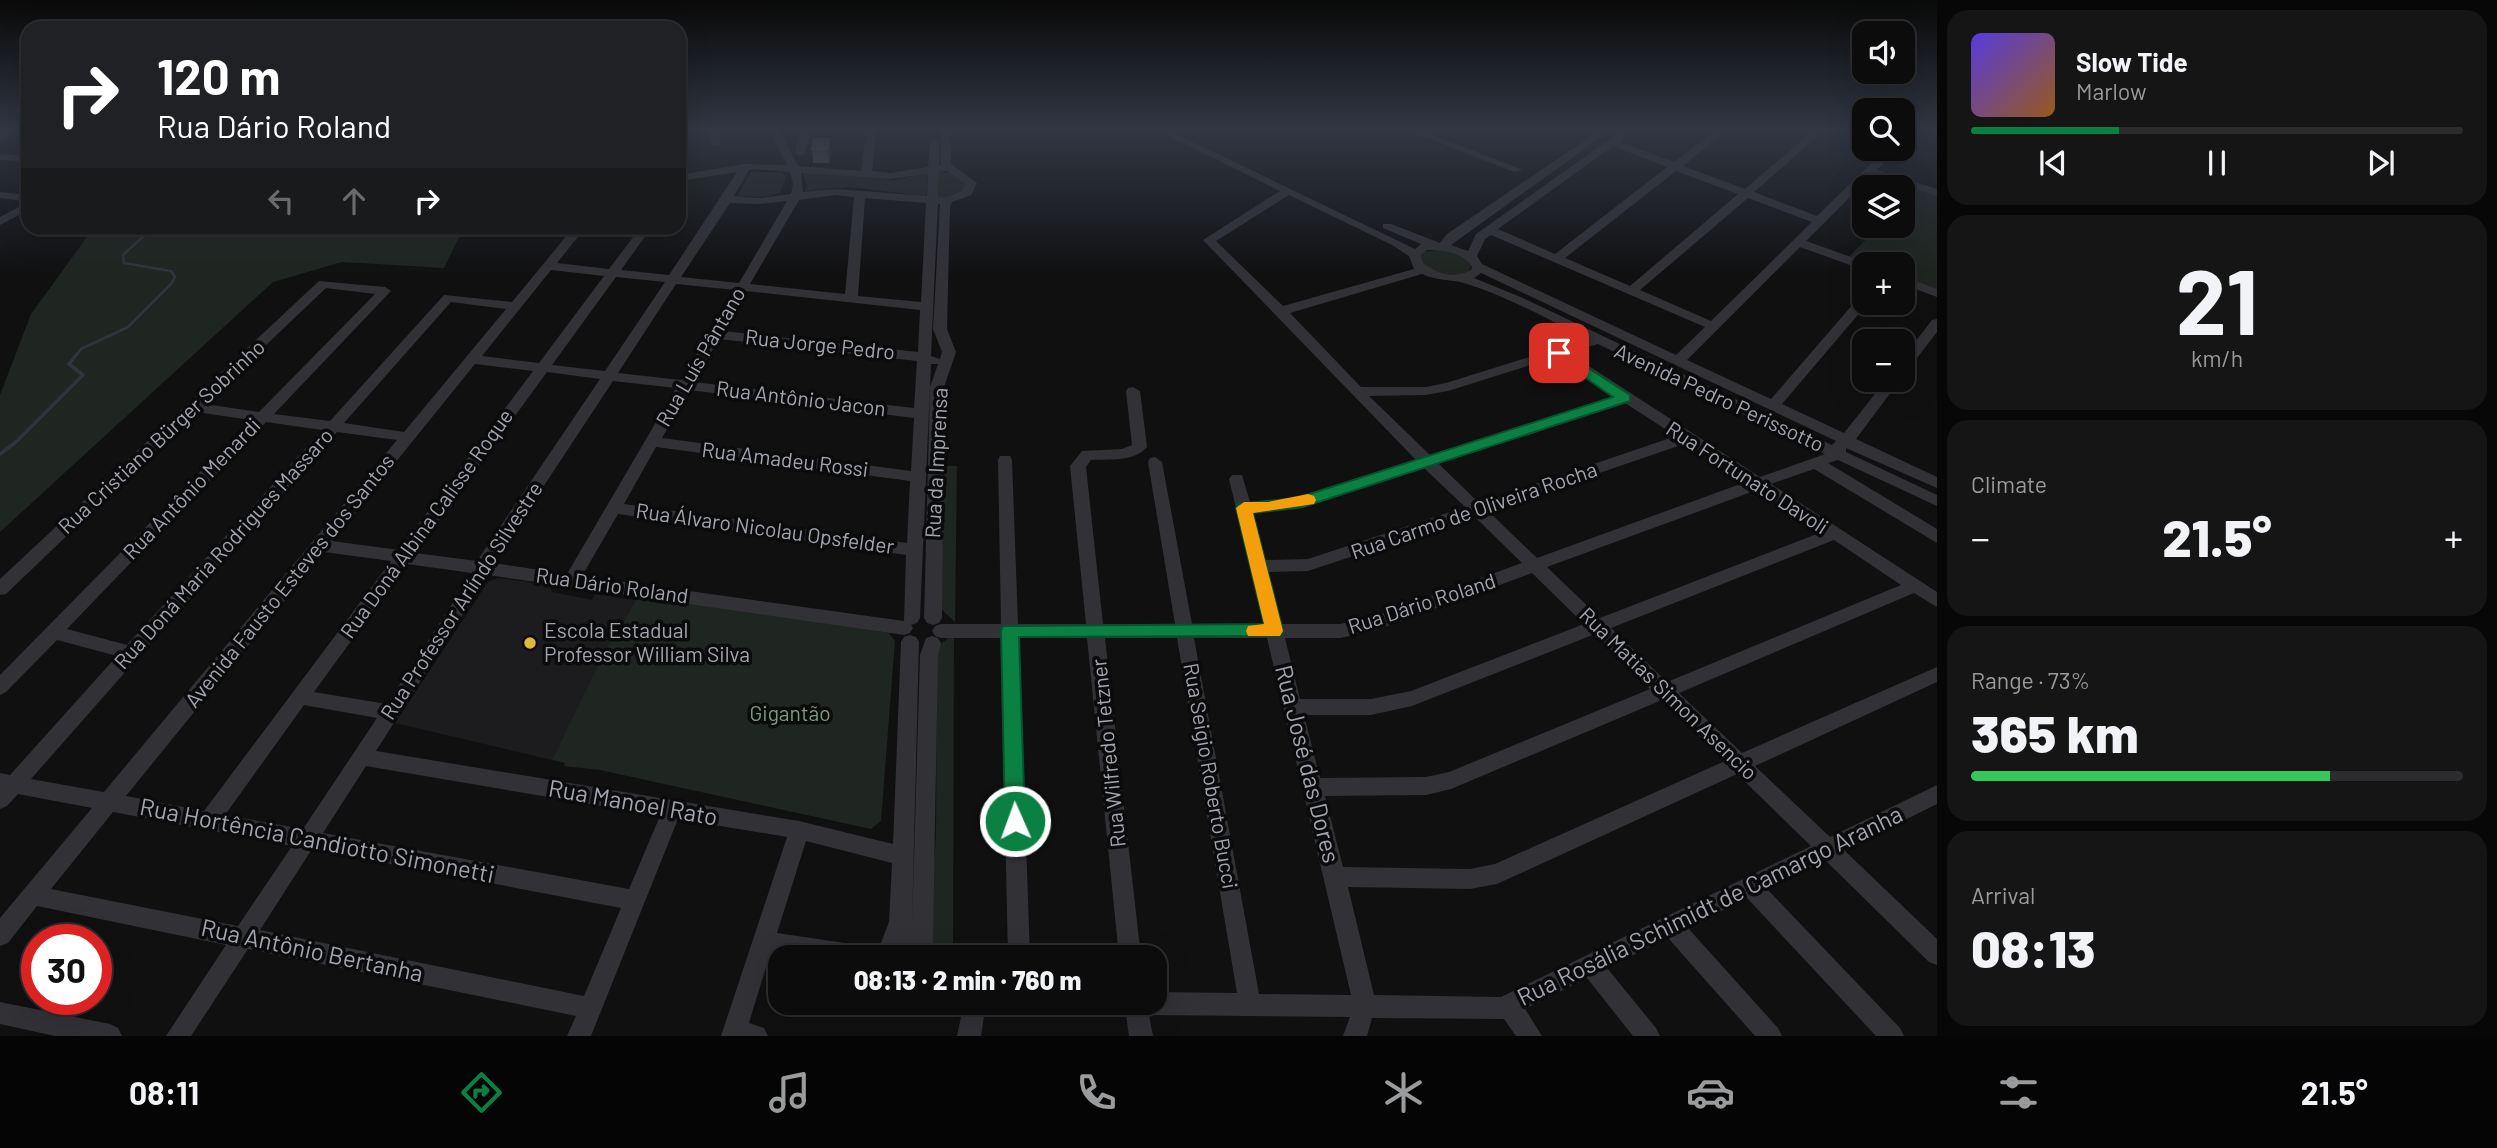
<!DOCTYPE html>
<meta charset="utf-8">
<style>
:root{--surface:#0c0c0d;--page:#151516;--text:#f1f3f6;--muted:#9a9b9d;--line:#2c2c2e;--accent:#0b8043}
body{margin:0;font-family:Barlow,sans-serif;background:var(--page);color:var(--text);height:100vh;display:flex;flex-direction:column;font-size:26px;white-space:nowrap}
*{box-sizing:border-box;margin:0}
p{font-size:23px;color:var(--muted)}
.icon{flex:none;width:38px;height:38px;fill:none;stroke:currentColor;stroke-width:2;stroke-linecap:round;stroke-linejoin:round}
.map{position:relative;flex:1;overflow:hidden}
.side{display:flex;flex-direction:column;gap:10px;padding:10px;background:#070707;width:560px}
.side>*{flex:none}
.guide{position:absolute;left:21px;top:21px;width:665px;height:214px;border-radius:21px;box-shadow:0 7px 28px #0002,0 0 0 2px var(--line);background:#202124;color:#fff;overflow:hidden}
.fabs{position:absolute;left:1852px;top:21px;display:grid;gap:14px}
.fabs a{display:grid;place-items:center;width:63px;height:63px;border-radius:14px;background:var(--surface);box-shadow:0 7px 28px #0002,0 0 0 2px var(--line);font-size:35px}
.speed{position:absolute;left:21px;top:924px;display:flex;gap:14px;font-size:35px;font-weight:700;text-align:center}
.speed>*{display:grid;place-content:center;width:91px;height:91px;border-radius:50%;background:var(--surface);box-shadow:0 7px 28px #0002,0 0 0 2px var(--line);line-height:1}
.speed .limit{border:10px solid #d22;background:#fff;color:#111}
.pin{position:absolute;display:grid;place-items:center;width:60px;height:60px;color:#fff;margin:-30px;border-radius:14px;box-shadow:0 4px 10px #0006}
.me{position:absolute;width:77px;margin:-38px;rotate:358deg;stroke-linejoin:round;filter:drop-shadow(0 0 5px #0008)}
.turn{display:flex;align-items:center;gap:24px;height:147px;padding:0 21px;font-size:32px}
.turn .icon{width:91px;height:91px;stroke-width:2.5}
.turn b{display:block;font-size:49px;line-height:60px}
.lanes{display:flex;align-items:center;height:66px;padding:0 21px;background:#0003;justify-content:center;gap:35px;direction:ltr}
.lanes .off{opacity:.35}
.big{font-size:52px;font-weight:800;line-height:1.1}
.side .tile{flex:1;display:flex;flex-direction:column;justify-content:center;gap:10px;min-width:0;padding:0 24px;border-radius:21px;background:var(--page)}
.side .dial{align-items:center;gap:0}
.dial b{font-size:91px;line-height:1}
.song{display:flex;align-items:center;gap:21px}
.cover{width:84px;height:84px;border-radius:10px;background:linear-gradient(135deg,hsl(250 70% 55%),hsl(30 70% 35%))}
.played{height:7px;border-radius:4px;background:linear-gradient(90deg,var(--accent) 30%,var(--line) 30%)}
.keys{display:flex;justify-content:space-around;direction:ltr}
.heat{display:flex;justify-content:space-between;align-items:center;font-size:38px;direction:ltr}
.charge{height:10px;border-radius:5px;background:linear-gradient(90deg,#34c759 73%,var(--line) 0)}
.trip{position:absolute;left:768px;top:945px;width:399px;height:70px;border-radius:21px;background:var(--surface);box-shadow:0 7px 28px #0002,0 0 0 2px var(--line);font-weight:800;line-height:70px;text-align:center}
.tab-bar{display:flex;height:112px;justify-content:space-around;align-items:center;background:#050505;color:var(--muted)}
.tab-bar .icon{width:49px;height:49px}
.tab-bar .active{color:var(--accent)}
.tab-bar b{font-size:32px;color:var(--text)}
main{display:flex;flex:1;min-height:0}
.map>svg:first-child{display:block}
.built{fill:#1c1c1e}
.green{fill:#1f2520}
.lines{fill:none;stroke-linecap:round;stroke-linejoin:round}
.stream-far1{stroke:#2f353c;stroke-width:2.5}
.stream{stroke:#2f353c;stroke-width:3.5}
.minor{fill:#313136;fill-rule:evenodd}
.wall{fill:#4b4c50}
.shaded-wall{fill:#2f3033}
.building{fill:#54555b;stroke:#606268;stroke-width:2}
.route{fill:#0b8043;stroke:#07532c;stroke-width:2}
.slow{fill:#f59e0b}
.poi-dot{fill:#deb83b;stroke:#0b0b0c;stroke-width:2.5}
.labels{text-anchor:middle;stroke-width:7;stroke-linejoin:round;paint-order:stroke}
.street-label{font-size:21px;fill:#a2a5b0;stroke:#0b0b0c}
.poi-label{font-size:21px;fill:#a2a5b0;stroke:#0b0b0c;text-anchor:start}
.park-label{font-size:21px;fill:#7b9a80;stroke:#0b0b0c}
.near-street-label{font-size:24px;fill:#a2a5b0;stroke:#0b0b0c}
</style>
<main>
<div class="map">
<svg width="1937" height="1036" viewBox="0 0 1937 1036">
<rect width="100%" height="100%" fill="#101011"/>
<path class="built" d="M498,578L549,585L552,592L592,600L595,594L635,600L552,760L395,723L488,582Z"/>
<path class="green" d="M751,172H782L786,177L780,193L765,197L737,196Z
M802,172L895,180L928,173L926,196L850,187L805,191L807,185Z
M938,172L952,173L964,178L967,189L951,198L936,199Z
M1914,188L1937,195V290L1902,277V264H1868L1849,257L1879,226H1902V201Z
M102,228H451L462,231L444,268L342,262L273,282L0,532V395L31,314L87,237Z
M1444,249L1466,257L1471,266L1470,270C1455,280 1438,273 1423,264L1421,256L1423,252Z
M943,466H957L955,622L939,607Z
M639,593L889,633L895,641L881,821L871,829L600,770L564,766L565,763L552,760L619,623H623Z
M954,634V636L953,957H940L929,944L936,834L937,647Z"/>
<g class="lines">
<path class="stream-far1" d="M76,356L81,349L128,327L171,284L175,277L171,271L124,263L123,255L146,234L159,228"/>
<path class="stream" d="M0,454L16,442L83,375L69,364L77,354"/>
<path class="minor" d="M8,130H20L0,141V134Z
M705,130H715L721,143L720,145H712Z
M769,130H779L798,166L861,171L866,130H876L872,171L890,173L928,167L930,142L935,139L940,142L939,165H941V130H951V164L977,183L971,195L952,202L950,206L947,329L956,352L944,387L942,618L939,623L933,625L927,623L924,618L930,387L938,364H931L920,618L917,623L911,625L913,628L910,633L904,635L488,575L376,751L799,821L893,844L901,642L904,637L910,635L916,637L919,642L912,925L920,655L926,638L932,636L938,638L941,643L938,655L933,941L936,957H914L912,947L901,946L900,957H796L770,954L749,1023L764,1028L768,1036H721L787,837L678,819L591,1036H567L576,1016L248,949L191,1036H166L226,945L37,906L8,943L0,946V918L92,808L18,794L7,806L0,809V773L10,775L117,656L57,640L6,692L0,695V675L251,420L196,412L6,594L0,595V579L319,281L385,287L391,291L274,414L330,421L444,295L512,302L573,228H585L557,263L609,269L640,228H651L621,270L669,275L737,172L679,181V175L745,164L787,165ZM757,169L790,172L793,184L791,194L759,198L734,196L749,170ZM947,171L965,184L962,191L944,198L938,197L939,172ZM801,173L890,179L928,174L927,196L836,189L803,192ZM836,195L854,197L845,294L750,284L799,200ZM865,198L926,203L921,302L858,296ZM787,201L739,283L681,277L730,203L759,204ZM938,204H940L933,329L942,352L940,359L931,356ZM551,270L604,276L539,363L482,356ZM616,277L665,282L605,371L552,365ZM676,284L735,290L681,380L618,373ZM326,288L375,294L259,412L204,404ZM746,291L920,310L918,352L723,331ZM451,302L506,309L404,432L344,423ZM719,339L917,361L914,408L694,382ZM475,364L533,371L399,550L332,541ZM547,372L600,379L477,561L415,553ZM613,381L676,388L567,574L493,563ZM689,390L914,418L911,471L662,438ZM266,422L322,430L127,645L67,629ZM337,432L397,440L104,792L31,779ZM656,447L910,481L907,543L624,504ZM618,514L906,555L904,621L582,576ZM324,552L391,561L204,811L126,796ZM407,564L472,573L387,704L314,692ZM304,705L377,718L303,829L225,815ZM366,766L660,816L629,889L323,833ZM113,812L292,846L238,926L51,889ZM806,841L892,863L889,922L879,948L777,933ZM312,849L621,908L584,996L260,930Z
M801,130H811L805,153L800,156L795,153Z
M1156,130H1168L1415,249L1421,244L1383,228V224H1391L1440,243L1447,234L1600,130H1611L1451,245L1468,251L1476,234L1623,130H1634L1620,142L1674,162L1716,130H1727L1683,166L1745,189L1814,130H1825L1754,192L1817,216L1886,149H1897L1877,170L1937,189V196L1872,175L1806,241L1868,263L1864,264V270L1800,247L1687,360L1771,399L1860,296L1864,295V303H1868L1782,404L1844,433L1886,380H1900L1856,439L1937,477V488L1846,448V452L1937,495V506L1838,460L1828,463L1937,529V543L1814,469L1771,484L1937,592V607L1914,593L1679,693L1742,753L1937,667V682L1755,766L1830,837L1937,785V804L1844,850L1937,939V965L1929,962L1825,860L1767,889L1900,1028L1904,1036H1876L1747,898L1688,928L1778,1028L1782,1036H1755L1668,938L1607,968L1656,1028L1660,1036H1633L1587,978L1525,1009L1542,1036H1516L1504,1019L1372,1018L1367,1036H1343L1350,1017L1149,1015L1153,1036H1129L1126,1015L1104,1014L1096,1011L1093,1003H1155V992L1237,993L1177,638H1105L1141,957H1119L1087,638H1019L1030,957H1008L1001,638H941L935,636L932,631L935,626L941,624H1001L998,460L1000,456H1010L1012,460L1018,624H1086L1070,466L1082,451L1122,449L1132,445L1126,391L1128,388L1133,387L1140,391L1147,447C1134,462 1110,459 1091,460L1086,467L1103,624H1175L1148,462L1150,458L1155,457L1162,462L1192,624H1264L1229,479L1232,475H1242L1250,502L1296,498L1416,460L1203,240L1280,191ZM1613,146L1667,167L1555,254L1498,229ZM1676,171L1738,194L1630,286L1565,258ZM1289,195L1392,245L1409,256L1414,269L1283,306L1216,241ZM1748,198L1812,222L1711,321L1640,290ZM1491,235L1705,327L1676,355L1482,264L1477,256L1485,239ZM1427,250C1444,250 1463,252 1472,267L1471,270C1454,279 1438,274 1423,263L1421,255ZM1481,273L1836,441L1832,445L1523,298L1474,278ZM1422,274C1436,281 1450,279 1464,283C1507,296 1547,319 1587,339L1446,383L1426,387H1361L1290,313ZM1598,344L1825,454L1760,477L1569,353ZM1556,357L1615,396L1430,455L1369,396L1426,395L1448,391ZM1625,403L1676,436L1479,503L1438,463ZM1687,443L1746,482L1537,558L1488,511ZM1424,468L1465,507L1308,559L1265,560L1253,513L1297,509ZM1757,490L1822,532L1600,618L1547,567ZM1474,516L1522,563L1373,617L1340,624H1281L1268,572L1308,571ZM1834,540L1901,585L1667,682L1611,628ZM1532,573L1584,624L1411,691L1371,699H1300L1285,638H1340L1374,631ZM1595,634L1650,689L1449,772L1426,777L1320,778L1304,715H1371L1412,706ZM1194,638H1267L1351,995L1259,994ZM1662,700L1725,761L1495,864L1470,869L1343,867L1325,796L1426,795L1451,789ZM1737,774L1811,846L1501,997L1374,995L1348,887L1470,889L1497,884Z
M1407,130H1420L1523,170L1514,172Z
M1911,130H1923L1902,142V135Z
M0,154L28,156V162L0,160Z
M0,192L28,195V201L0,198Z
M28,202V210L0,225V217Z
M1902,276L1937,289V297L1902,284Z
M1937,319V332L1907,371L1902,372V359L1932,320Z
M0,1002L110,1024L118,1028L122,1036H55L0,1024Z
M964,1003H986L981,1036H957Z"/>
</g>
<path class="wall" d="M829,139L831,153L829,163H813L812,149Z"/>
<path class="shaded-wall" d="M829,139L831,153L829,163L827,149Z"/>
<path class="building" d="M814,139H829L827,149H812Z"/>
<linearGradient id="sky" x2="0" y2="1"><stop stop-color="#090909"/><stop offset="0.47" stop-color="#313743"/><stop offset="1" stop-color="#313743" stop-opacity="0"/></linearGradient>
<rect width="1937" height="275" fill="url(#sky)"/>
<path class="route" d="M1559,349L1630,395V401L1303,507L1253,513L1283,631L1280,636L1019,637L1025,821L1022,828L1015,830L1008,828L1005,821L1001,631L1003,626L1264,624L1236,508L1238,504L1297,498L1613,397L1554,356L1552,353Z"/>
<path class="slow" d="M1308,494L1314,496L1316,500L1314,504L1253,513L1283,631L1280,636H1248L1246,631L1248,626L1264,624L1236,508L1244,502H1268Z"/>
<circle class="poi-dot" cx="530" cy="643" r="7"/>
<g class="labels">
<g class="street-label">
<text transform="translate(820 345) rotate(6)" y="7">Rua Jorge Pedro</text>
<text transform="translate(701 357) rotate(-60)" y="7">Rua Luís Pântano</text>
<text transform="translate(1719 398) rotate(25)" y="7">Avenida Pedro Perissotto</text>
<text transform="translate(801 399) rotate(7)" y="7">Rua Antônio Jacon</text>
<text transform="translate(162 437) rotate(-43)" y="7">Rua Cristiano Bürger Sobrinho</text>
<text transform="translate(785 460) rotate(7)" y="7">Rua Amadeu Rossi</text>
<text transform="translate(937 463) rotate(-87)" y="7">Rua da Imprensa</text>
<text transform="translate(1747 478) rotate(33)" y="7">Rua Fortunato Davoli</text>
<text transform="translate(192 489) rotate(-46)" y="7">Rua Antônio Menardi</text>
<text transform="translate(1474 511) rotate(-19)" y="7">Rua Carmo de Oliveira Rocha</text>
<text transform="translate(427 524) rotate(-54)" y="7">Rua Doná Albina Calisse Roque</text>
<text transform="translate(765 529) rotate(8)" y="7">Rua Álvaro Nicolau Opsfelder</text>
<text transform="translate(224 549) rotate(-48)" y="7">Rua Doná Maria Rodrigues Massaro</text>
<text transform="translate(290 581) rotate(-51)" y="7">Avenida Fausto Esteves dos Santos</text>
<text transform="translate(612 586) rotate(8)" y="7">Rua Dário Roland</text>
<text transform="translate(462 601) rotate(-57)" y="7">Rua Professor Arlíndo Silvestre</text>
<text transform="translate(1422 604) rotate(-18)" y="7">Rua Dário Roland</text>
<text transform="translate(1668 694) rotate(44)" y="7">Rua Matias Simon Asencio</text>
<text transform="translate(1109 753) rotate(-96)" y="7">Rua Wilfredo Tetzner</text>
<text transform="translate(1210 776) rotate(80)" y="7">Rua Seigio Roberto Bucci</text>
</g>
<g class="poi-label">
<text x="544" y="638">Escola Estadual<tspan x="544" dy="24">Professor William Silva</tspan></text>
</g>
<g class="park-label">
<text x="790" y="721">Gigantão</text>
</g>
<g class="near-street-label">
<text transform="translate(1307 764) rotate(76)" y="8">Rua José das Dores</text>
<text transform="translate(633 803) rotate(10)" y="8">Rua Manoel Rato</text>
<text transform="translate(317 841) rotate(11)" y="8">Rua Hortência Candiotto Simonetti</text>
<text transform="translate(1710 906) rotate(-26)" y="8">Rua Rosália Schimidt de Camargo Aranha</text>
<text transform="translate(312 951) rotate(12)" y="8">Rua Antônio Bertanha</text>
</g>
</g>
</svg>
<div class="fabs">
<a><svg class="icon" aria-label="sound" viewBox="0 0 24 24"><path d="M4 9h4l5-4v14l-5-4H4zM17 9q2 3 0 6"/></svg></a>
<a><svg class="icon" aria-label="search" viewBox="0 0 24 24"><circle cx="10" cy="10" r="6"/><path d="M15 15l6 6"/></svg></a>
<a><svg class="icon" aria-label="layers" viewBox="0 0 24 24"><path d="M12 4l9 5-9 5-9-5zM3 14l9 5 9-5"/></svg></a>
<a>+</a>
<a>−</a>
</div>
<div class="speed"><div class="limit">30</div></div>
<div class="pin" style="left:1559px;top:353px;background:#d93025"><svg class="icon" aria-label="arrive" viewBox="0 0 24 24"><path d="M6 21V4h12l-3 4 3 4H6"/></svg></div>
<svg class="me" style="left:1015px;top:821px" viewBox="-20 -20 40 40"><circle r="17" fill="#0b8043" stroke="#fff" stroke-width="3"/><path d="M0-11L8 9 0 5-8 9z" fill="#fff"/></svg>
<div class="trip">08:13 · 2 min · 760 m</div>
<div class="guide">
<div class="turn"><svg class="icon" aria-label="right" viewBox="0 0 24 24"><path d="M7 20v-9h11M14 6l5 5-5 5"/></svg><div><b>120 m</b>Rua Dário Roland</div></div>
<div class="lanes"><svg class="icon off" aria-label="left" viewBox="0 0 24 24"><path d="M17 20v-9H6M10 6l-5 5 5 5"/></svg><svg class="icon off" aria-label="ahead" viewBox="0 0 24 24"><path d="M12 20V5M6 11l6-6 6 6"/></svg><svg class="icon" aria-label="right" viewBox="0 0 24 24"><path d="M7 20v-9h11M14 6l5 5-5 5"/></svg></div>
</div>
</div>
<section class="side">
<div class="tile">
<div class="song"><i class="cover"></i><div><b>Slow Tide</b><p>Marlow</p></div></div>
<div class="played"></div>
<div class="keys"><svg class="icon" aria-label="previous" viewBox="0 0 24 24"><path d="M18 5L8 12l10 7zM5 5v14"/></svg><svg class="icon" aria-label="pause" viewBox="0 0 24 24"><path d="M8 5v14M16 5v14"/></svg><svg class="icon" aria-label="next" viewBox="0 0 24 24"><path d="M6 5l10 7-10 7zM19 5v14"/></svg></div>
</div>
<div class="tile dial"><b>21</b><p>km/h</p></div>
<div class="tile"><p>Climate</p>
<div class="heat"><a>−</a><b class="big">21.5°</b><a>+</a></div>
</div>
<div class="tile"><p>Range · 73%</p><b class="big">365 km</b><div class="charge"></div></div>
<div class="tile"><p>Arrival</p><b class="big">08:13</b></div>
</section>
</main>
<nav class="tab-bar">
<b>08:11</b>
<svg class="icon active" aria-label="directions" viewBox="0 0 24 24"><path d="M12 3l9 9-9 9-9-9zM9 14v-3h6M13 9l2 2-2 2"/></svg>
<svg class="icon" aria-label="music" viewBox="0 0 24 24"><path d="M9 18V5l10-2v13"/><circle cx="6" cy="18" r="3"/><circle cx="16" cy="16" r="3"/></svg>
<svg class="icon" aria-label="phone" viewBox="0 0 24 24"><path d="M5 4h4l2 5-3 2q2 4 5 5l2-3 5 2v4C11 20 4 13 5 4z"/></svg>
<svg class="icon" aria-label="climate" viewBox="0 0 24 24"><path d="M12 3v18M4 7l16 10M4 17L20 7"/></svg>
<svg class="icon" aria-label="car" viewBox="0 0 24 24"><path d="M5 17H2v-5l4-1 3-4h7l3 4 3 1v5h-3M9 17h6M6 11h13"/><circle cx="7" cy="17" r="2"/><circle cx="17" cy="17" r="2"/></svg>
<svg class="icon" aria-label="filters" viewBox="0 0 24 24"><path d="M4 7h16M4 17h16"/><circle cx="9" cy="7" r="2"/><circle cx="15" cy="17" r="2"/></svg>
<b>21.5°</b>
</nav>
